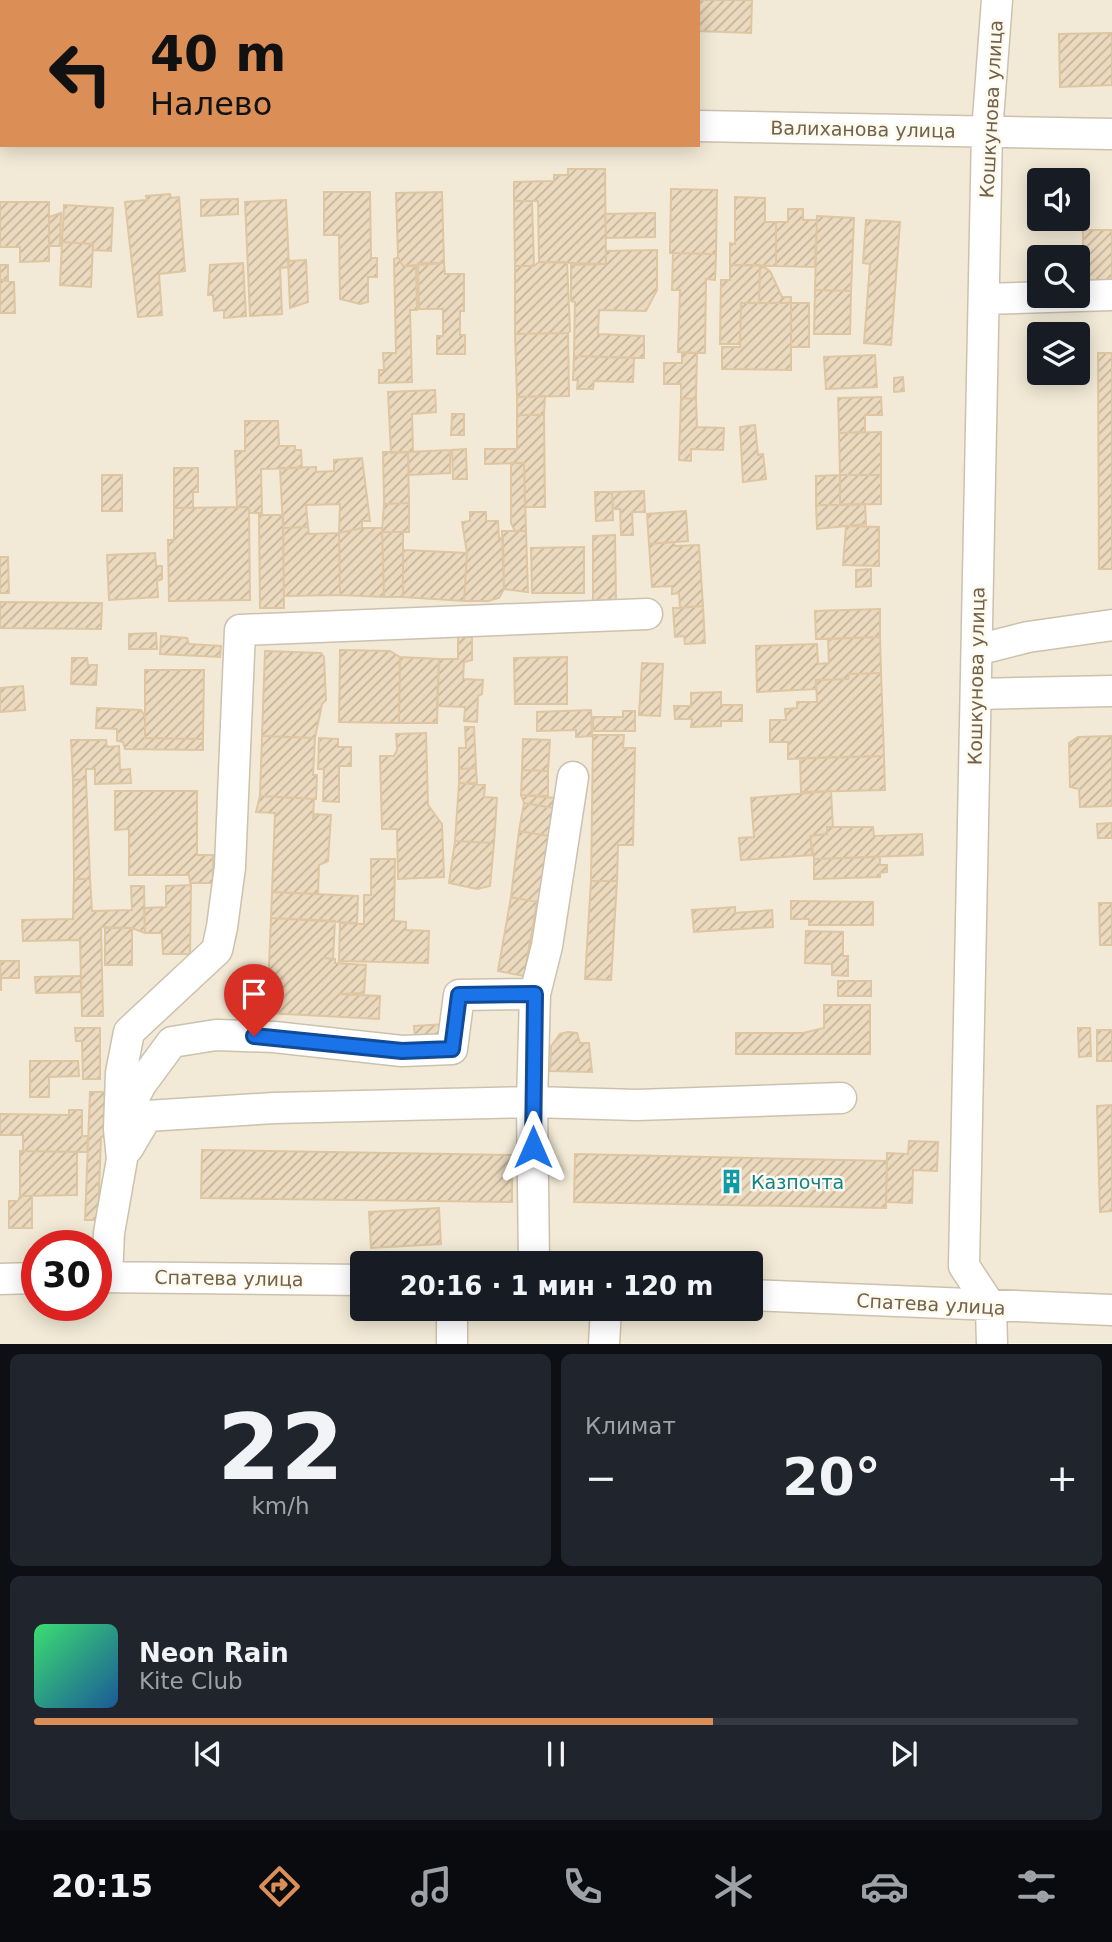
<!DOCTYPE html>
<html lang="ru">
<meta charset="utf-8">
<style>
:root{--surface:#171b24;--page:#20242c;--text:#f1f3f6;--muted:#9ea1a6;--line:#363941;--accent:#db8e56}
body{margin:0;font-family:"DejaVu Sans",sans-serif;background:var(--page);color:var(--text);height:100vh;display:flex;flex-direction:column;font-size:26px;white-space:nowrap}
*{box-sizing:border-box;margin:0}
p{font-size:23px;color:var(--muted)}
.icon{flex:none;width:38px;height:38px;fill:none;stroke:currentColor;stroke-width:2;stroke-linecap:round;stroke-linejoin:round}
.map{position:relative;height:1344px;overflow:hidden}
.side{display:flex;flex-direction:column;gap:10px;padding:10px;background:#0d0f14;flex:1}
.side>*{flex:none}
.hud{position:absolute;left:0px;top:0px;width:700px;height:147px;box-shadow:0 4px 18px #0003;background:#db8e56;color:#111;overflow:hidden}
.fabs{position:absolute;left:1027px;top:168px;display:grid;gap:14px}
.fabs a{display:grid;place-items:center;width:63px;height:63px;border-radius:7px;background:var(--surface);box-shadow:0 4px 18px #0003;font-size:35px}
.speed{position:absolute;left:21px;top:1230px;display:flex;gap:14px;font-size:35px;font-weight:700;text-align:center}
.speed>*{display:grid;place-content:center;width:91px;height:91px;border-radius:50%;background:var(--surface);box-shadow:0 4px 18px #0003;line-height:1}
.speed .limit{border:10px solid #d22;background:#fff;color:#111}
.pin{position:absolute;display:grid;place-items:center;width:60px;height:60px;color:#fff;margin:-72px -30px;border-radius:50% 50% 50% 0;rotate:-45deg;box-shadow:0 0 7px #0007}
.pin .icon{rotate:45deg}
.me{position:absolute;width:77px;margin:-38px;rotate:0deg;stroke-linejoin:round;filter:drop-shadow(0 0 5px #0008)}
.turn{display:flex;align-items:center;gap:24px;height:147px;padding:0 35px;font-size:32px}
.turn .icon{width:91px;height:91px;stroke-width:2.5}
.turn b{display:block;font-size:49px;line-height:60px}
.big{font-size:52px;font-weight:600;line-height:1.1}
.side .widget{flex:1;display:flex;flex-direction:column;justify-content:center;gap:10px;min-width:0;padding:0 24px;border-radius:10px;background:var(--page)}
.side .dial{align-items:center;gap:0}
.dial b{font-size:91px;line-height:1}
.song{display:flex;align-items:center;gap:21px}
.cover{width:84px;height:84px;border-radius:10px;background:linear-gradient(135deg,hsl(140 70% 55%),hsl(210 70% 35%))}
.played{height:7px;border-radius:4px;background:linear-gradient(90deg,var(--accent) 65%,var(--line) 65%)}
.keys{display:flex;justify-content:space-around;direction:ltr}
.heat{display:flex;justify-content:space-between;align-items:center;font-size:38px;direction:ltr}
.side .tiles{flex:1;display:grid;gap:10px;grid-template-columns:1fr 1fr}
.widget:last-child{grid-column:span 2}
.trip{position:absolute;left:350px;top:1251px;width:413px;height:70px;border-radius:7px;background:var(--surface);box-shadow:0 4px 18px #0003;font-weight:600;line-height:70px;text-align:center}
.dock{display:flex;height:112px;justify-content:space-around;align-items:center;background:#090b0e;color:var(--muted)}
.dock .icon{width:49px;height:49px}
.dock .selected{color:var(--accent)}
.dock b{font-size:32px;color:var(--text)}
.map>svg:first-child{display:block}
.residential{fill:#f2ead6;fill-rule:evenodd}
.building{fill:url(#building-hatch);stroke:#dfc6a2;stroke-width:2}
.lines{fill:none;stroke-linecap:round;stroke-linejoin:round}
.minor-casing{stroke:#ccc1ae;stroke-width:33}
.minor{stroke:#fff;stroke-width:30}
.route-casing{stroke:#114b97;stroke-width:18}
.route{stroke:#1a73e8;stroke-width:12}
.labels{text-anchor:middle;stroke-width:5;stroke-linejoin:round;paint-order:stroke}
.street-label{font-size:19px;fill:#72624d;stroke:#fefaed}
.culture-label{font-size:19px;fill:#0d838f;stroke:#fefaed;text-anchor:start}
</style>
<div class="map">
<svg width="1112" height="1344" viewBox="0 0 1112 1344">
<defs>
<pattern id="building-hatch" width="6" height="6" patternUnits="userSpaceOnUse" patternTransform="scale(1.75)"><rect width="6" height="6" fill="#ecdabf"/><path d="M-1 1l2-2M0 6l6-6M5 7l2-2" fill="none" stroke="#c4b49d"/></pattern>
</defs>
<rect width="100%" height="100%" fill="#fbf7e7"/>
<path class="residential" d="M0,0H1112V1343L0,1344ZM2,2H698V145H2ZM1040,180H1078V219H1040ZM1040,257H1078V296H1040ZM1040,334H1078V373H1040ZM37,1246H96V1306H37ZM362,1264H751V1309H362Z"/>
<path class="building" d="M9,0H73V2H9Z
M93,0H150V2H93Z
M181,0H220V2H181Z
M250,0H313V2H250Z
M341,0H383V2H341Z
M454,0H498V2H454Z
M577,0H634L577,2Z
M634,0H686L634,2Z
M686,0H752L751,33L698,31V2Z
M1112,33V85L1060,87L1059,34Z
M568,169H605L606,264L539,262L538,201H514V182L554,181V175H568Z
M671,189L717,190L716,254L670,253Z
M324,192H370L371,258H377V277H368V302L360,304L340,299L339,235H324Z
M442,192L444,263L403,266L398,257L396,193Z
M170,194L171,198L179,197L185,271L159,274L162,315L138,317L125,202L147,200L146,196Z
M735,197L765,198V222H776V266L730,265V243L735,244Z
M238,199V214L201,216V200Z
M286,200L289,267L280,268L282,314L250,316L245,202Z
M514,201H532L534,266H515Z
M0,202H49V261L20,262V247H0Z
M64,205L113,208L111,251L93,250V244L62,242Z
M788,209H803V220H817L815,267L776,266V222H788Z
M61,213L60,246H49V217Z
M655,213V237L606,238L605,214Z
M817,216L854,218L851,291L815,290Z
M866,220L900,222L891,345L864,343L870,264L863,263Z
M1083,230H1112V282L1083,283Z
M62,242L93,244L91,287L60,285Z
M657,250V290L646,311L599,310L598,334L644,336V358L574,356L575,302L571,301V265L606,264V251Z
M673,253L716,254L715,280L706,279L705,353L678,352L680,290H672Z
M398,257L403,266H416L417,310H410L412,382L379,383V370H384L383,353H396L394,259Z
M306,260L308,302L290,308L288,261Z
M539,262H567L570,331L568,333L515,334V266H534Z
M243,263L246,316L224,318V310L214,311L213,295H208L210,265Z
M418,263H444L445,274H464V311H460V335H465V354H437V336H443V309H419Z
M0,265H8V280H0Z
M730,265H760L759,303H741L740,344H720L721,280H730Z
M760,265L770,271L782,297H791V303H759Z
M0,280L14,282L15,313H0Z
M815,290L851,291L850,334H814Z
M741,303H791V370L722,369V347H740Z
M791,303H809V347H791Z
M568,333L569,396L517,397L515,334Z
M682,353H697L696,399L681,398V384H664V363H682Z
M1098,353H1112V569H1099Z
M875,355L877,387L826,389L824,357Z
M574,356L634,358L633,382L594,381L593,389H577L578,380H573Z
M903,377L904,391L894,392V378Z
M435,390L436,412L412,414L413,452L391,453L388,392Z
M545,396L544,415H517V397Z
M881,397L882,415H865V432L839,433L838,398Z
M681,398L696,399L697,427L724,428L723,450L691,449V461L679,460Z
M452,414H464V435H451Z
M517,415H544L545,507H525L524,463L485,464V449H517Z
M245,421H278L279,446H295V450H301L302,468L261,469L262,513H249V507H237L235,451H245Z
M755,425L758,455L763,454L766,479L743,482L740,427Z
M881,432V475H840L839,433Z
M466,449L467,479H453L452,450Z
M450,450V473L409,475L408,452Z
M383,452H408L409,503L384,504Z
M362,458L370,521H362V528L339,533L340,504L306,505L308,527L283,528L280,468L316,467V472L334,471V460Z
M511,463H524L526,531H515L511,523Z
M174,468H198V492H193V508H174Z
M102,475H122V511H102Z
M840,475V505H816V476Z
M840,475H881V504L840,505Z
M644,491L645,512H632L633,535H621L620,509H613L612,492Z
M595,492H612L613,520L596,521Z
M409,503V532H382L384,504Z
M865,504L866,524L817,529L816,505Z
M249,507L250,600L169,601L168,540H174V508Z
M686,511L688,541L649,544L647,514Z
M470,512H486V521H498L499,538H503L504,589L499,598L488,601H464L467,553L462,522L470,521Z
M259,515H283L284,608H260Z
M846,526L879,527V566L843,565Z
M308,527L309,534L339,533L340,595L284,596L283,528Z
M362,528H382L384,597L340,595L339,533Z
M502,531H526L528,592L504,589Z
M382,532H403V597H384Z
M615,535L616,603L593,604V536Z
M674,542L675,546L699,545L703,606L680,608L679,593L672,594V586L652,587L649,544Z
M584,547V593H532L531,548Z
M403,550L467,553L464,601L403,597Z
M155,553L156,566H162V579L157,581L158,597L109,600L107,555Z
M0,557H8L9,593H0Z
M871,569V586L856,587V570Z
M0,602L102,603L101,629L0,628Z
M703,606L705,643L685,644L684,636L675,637L673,608Z
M880,609V637L816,639L815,611Z
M156,633L157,649H129V634Z
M161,636L187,638L189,644L221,646L220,657L160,654Z
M458,636L472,637V660L464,662L463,679L483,680L482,694L478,696L477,722L464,721L465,707L437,706L439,659H458Z
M880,637L881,673L849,674L848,679L816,680V689L757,692L756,646L817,644L818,664L829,663L828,639Z
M340,650L390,651L400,657L399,723L339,722Z
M265,651L321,653L324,657L326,700L322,704L315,738L262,736Z
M400,657L439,659L437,723H399Z
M567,657V704H515L514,658Z
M72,658H87L88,665H97L96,685L71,684Z
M642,663L663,664L660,716L639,715Z
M145,670H204L203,739L145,738Z
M881,673L884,756L788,759V742H770V720H786L785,709L797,708V702H817L816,680L848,679L849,674Z
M23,686L25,710L0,712V688Z
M721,692V705H742V721H721V726L691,727L692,719H675L674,706H691V693Z
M97,708L141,710L145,716V738L203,739V750L125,749L123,742L117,741V729L96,728Z
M591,710L592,736L576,737V730L537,731V712Z
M623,711H635V731H593V717H623Z
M465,727H474L476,768L459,769V748H466Z
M426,733L428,805L442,824L444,877L398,879L397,829H382L380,756H394L397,750L396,734Z
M593,735H624L623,748H635L633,845H618L617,881H591Z
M262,736L315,738L313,775H317L316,799L260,796Z
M1112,736V806L1080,807L1079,789L1070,787L1069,743L1078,737Z
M319,738L338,739V747H351V766H339V802L323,801L324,769H318Z
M523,739L550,740L548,771L522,770Z
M71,740H106L107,747L119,746L120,770L130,769L131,783L95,784V769H86V779L73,780Z
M884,756L885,790L801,792L800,758Z
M476,768L477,783H459V769Z
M522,770L548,771V796L521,795Z
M86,779L90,879H74L73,780Z
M459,783L485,785L484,797L497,798L494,843L455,841Z
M115,791H197V855H213V883H190L189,875H129V829L115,830Z
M831,791L833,827H827V834L810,836L812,855L741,860L739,838L754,837L751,798Z
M521,795L555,798L554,808L524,803Z
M260,796L314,799L313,820L315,814L331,815L328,861L319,865L318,894L272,892L275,813L256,812Z
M524,803L554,808L549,836L519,831Z
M1112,823V838H1098L1097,824Z
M827,827H873L874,836L922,834L923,855L814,859L810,836L827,834Z
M519,831L549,836L543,872L548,881L546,894L537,902L511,897Z
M455,841L494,843L490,886L477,889L449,883Z
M880,857V865H887V872L880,873V877L814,879V859Z
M371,859H395L394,921L406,922V930L429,931L428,963L339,961L340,923L364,924V895H371Z
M74,879H90L92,911L132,910L131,886H144L145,933L132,928L101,927L103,1016H82L80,940L23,941L22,920L73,919Z
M591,881H617L611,980L585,979Z
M191,885L190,954H163L162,933H145L144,908L166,907V886Z
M272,892L358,896L357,923L271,918Z
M511,897L537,902L524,976L498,971Z
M791,901L873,902V925H809V919H791Z
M1099,903H1112V945H1100Z
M735,907V913L772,910L773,927L694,932L692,910Z
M271,918L335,921L333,959L323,958L335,959V963L366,965L364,993L339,994L380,996L379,1019L267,1013Z
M105,928H132V965H105Z
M806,931L843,932V956H848V976L832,975V964L805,963Z
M0,961H19V978H1V991Z
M81,976V992L36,993L35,977Z
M838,981H871V996H838Z
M824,1005H870V1054H736V1033H803L824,1028Z
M445,1024L446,1036L415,1038L414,1026Z
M75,1028H100V1079H83L82,1041H76Z
M1078,1028H1090L1091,1056L1079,1057Z
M1097,1030H1112V1061H1097Z
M568,1032L577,1033L580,1043H589L592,1072L550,1071L551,1046L560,1034Z
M30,1061H78L79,1076L49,1077V1097H30Z
M90,1092H112L110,1137H101L98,1220H85Z
M1112,1105V1211L1100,1212L1097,1106Z
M69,1110H82V1136H88L87,1152L23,1151V1135H0V1114L69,1115Z
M909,1141L938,1142L937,1171L913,1170L912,1203L886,1202L887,1153L908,1154Z
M202,1150L512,1155V1202L201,1198Z
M20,1151L77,1152V1195L20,1196Z
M575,1154L887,1161L886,1208L574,1202Z
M20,1196H32V1228H9V1201H18Z
M439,1208L441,1244L371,1248L369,1212Z"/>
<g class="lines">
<defs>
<path id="minor" d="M0,110H2
M698,126L1112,134
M984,299L1112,295
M977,650L1028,637L1112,625
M976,694L1112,691
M535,994L547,946L573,777
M123,1119L141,1084L172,1042L216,1035L274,1037L402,1051L452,1049L459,995L535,994L532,1102L637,1105L841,1098
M128,1148L147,1116L274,1108L532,1102L534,1264
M96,1277L362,1280
M107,1277L109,1233L122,1159L119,1129L121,1073L129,1032L217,950L222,927L230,867L240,630L647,614
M0,1279L37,1278
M751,1295L1112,1310
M452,1309V1344
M604,1344L606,1309
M992,1344L991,1307L964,1266L987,132L997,0"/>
</defs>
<use href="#minor" class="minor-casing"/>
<use href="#minor" class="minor"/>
</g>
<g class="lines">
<defs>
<path id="route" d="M254,1036L402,1051L452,1049L459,995L535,994L533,1147"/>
</defs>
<use href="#route" class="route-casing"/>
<use href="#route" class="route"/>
</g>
<defs>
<symbol id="building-bare" viewBox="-9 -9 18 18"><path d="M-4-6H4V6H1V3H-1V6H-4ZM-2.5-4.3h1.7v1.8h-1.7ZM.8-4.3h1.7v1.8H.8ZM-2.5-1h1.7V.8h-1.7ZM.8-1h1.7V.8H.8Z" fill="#0f9aa8" stroke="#fefaed" stroke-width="2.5" paint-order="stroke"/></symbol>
</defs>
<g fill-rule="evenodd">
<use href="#building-bare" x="714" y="1164" width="35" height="35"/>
</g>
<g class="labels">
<g class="street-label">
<text transform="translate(991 109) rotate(-87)" y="7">Кошкунова улица</text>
<text transform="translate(863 129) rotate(1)" y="7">Валиханова улица</text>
<text transform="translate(976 676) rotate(-89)" y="7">Кошкунова улица</text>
<text transform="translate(229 1278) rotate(1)" y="7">Спатева улица</text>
<text transform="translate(931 1304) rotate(3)" y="7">Спатева улица</text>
</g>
<g class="culture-label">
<text x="751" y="1189">Казпочта</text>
</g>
</g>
</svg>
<div class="fabs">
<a><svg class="icon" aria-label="sound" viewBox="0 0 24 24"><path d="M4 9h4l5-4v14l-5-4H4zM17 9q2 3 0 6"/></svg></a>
<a><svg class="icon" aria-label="search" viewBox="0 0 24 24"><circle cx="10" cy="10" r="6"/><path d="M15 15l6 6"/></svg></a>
<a><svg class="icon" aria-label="layers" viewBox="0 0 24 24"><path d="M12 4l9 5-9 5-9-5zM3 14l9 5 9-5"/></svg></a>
</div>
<div class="speed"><div class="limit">30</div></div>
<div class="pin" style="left:254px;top:1036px;background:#d93025"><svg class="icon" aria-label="arrive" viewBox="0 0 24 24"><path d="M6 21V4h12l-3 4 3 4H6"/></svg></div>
<svg class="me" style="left:533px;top:1147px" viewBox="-20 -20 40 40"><path d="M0-17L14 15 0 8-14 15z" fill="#1a73e8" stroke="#fff" stroke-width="4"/></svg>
<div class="trip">20:16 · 1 мин · 120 m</div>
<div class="hud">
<div class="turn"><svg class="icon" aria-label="left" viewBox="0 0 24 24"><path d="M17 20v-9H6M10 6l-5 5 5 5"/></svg><div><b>40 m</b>Налево</div></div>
</div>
</div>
<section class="side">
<div class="tiles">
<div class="widget dial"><b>22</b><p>km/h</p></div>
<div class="widget"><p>Климат</p>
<div class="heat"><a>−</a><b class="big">20°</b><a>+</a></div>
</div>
<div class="widget">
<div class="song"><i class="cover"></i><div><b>Neon Rain</b><p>Kite Club</p></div></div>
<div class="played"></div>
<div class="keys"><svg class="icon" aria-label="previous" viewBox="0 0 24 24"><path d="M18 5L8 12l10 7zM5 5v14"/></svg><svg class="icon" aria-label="pause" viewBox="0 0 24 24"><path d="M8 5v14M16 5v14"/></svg><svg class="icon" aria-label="next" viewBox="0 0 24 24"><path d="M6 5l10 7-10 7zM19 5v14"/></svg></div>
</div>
</div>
</section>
<nav class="dock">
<b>20:15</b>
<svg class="icon selected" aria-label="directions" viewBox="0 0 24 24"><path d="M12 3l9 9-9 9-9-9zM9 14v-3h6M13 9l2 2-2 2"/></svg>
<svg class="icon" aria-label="music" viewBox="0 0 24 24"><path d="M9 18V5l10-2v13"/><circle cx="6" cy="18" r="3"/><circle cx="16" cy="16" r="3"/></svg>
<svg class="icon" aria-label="phone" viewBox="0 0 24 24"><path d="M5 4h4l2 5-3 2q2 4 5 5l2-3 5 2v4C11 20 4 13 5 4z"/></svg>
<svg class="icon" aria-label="climate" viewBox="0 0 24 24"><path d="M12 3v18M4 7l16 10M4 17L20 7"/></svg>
<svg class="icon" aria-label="car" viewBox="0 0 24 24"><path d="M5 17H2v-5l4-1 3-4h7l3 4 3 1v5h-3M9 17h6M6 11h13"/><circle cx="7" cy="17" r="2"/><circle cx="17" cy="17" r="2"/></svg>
<svg class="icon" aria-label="filters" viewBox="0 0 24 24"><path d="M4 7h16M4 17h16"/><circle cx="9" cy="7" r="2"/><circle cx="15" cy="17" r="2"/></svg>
</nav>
